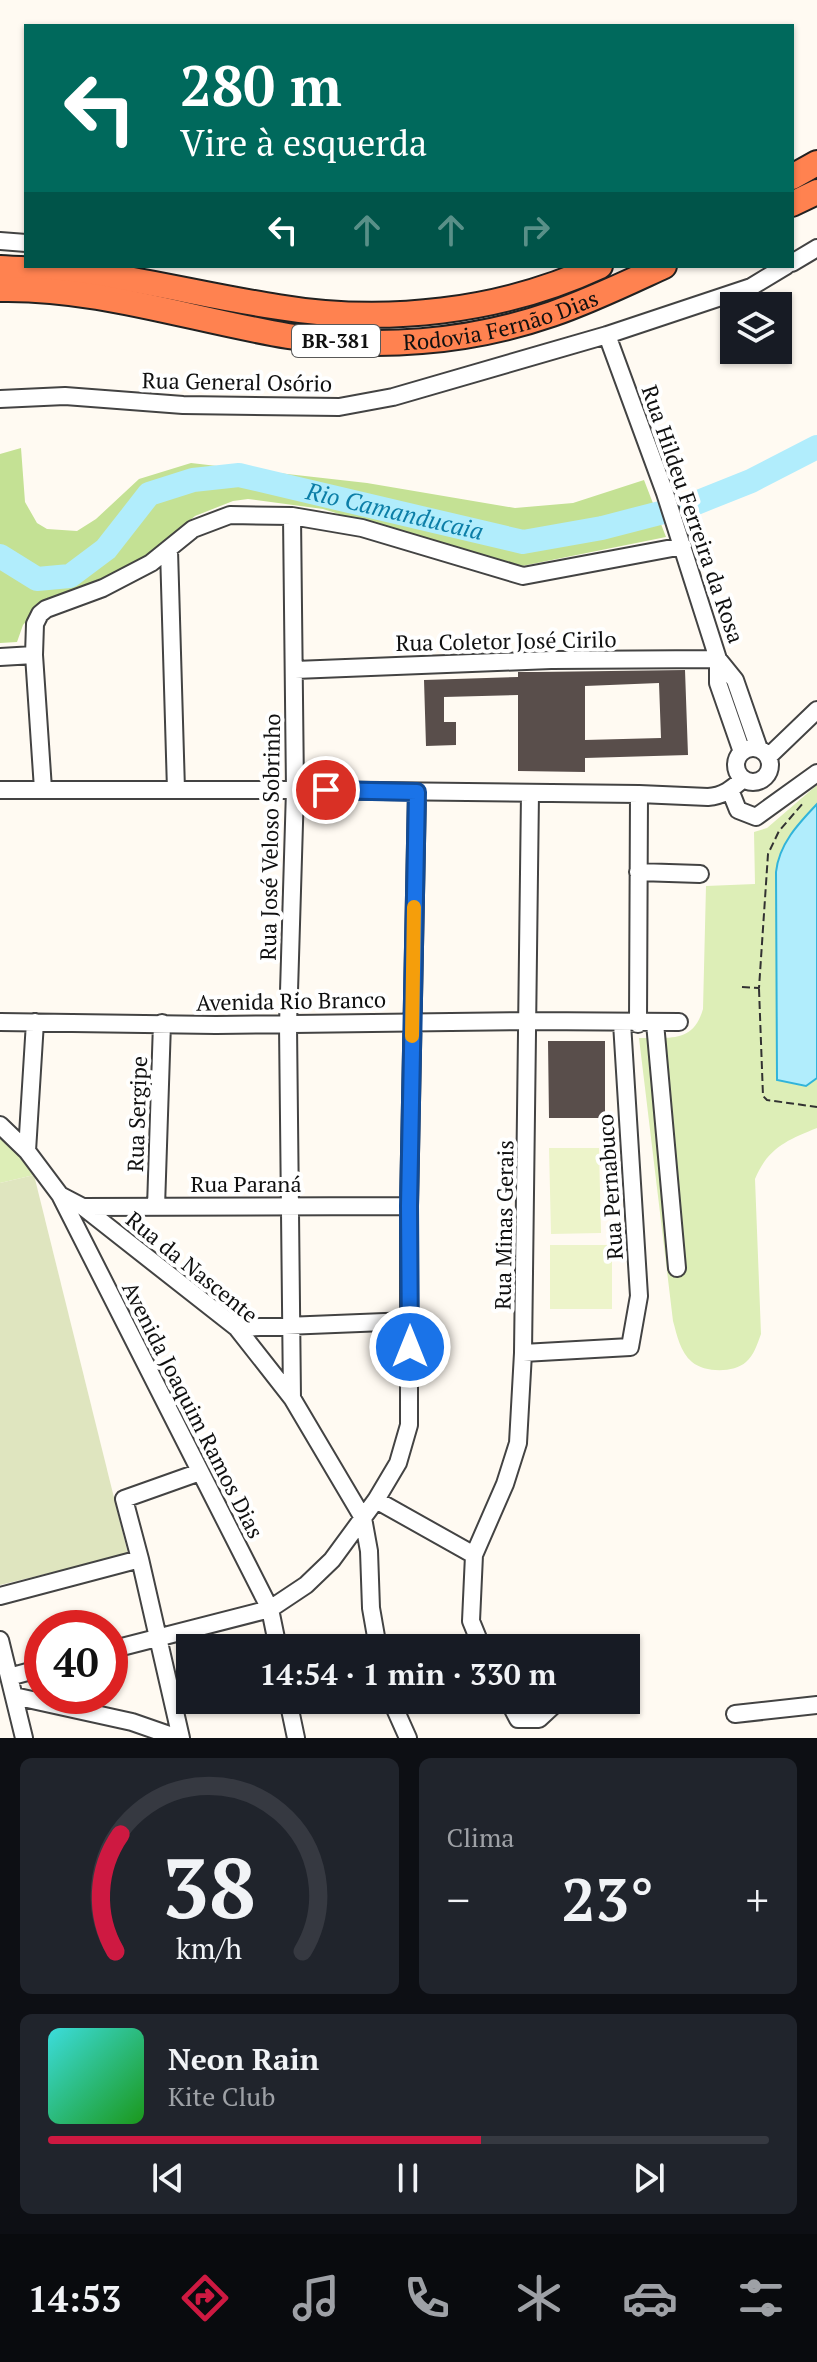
<!DOCTYPE html>
<html lang="pt">
<meta charset="utf-8">
<style>
:root{--surface:#171b24;--page:#20242c;--text:#f1f3f6;--muted:#9ea1a6;--line:#363941;--accent:#ce1941}
body{margin:0;font-family:"PT Serif",serif;background:var(--page);color:var(--text);height:100vh;display:flex;flex-direction:column;font-size:30px;white-space:nowrap}
*{box-sizing:border-box;margin:0}
p{font-size:26px;color:var(--muted)}
.icon{flex:none;width:44px;height:44px;fill:none;stroke:currentColor;stroke-width:2;stroke-linecap:round;stroke-linejoin:round}
.map{position:relative;height:1738px;overflow:hidden}
.panel{display:flex;flex-direction:column;gap:20px;padding:20px;background:#0d0f14;flex:1}
.panel>*{flex:none}
.banner{position:absolute;left:24px;top:24px;width:770px;height:244px;border-radius:0px;box-shadow:0 2px 6px #0004;background:#00695c;color:#fff;overflow:hidden}
.fabs{position:absolute;left:720px;top:292px;display:grid;gap:16px}
.fabs a{display:grid;place-items:center;width:72px;height:72px;border-radius:0px;background:var(--surface);box-shadow:0 2px 6px #0004;font-size:40px}
.speed{position:absolute;left:24px;top:1610px;display:flex;gap:16px;font-size:40px;font-weight:700;text-align:center}
.speed>*{display:grid;place-content:center;width:104px;height:104px;border-radius:50%;background:var(--surface);box-shadow:0 2px 6px #0004;line-height:1}
.speed .limit{border:12px solid #d22;background:#fff;color:#111}
.pin{position:absolute;display:grid;place-items:center;width:68px;height:68px;color:#fff;margin:-34px;border:4px solid #fff;border-radius:50%;box-shadow:0 2px 8px #0007}
.me{position:absolute;width:88px;margin:-44px;rotate:0deg;stroke-linejoin:round;filter:drop-shadow(0 0 6px #0008)}
.turn{display:flex;align-items:center;gap:28px;height:168px;padding:0 24px;font-size:36px}
.turn .icon{width:104px;height:104px;stroke-width:2.5}
.turn b{display:block;font-size:56px;line-height:68px}
.lanes{display:flex;align-items:center;height:76px;padding:0 24px;background:#0003;justify-content:center;gap:40px;direction:ltr}
.lanes .off{opacity:.35}
.big{font-size:60px;font-weight:700;line-height:1.1}
.panel .card{flex:1;display:flex;flex-direction:column;justify-content:center;gap:12px;min-width:0;padding:0 28px;border-radius:12px;background:var(--page)}
.panel .dial{align-items:center;gap:0}
.dial svg{height:208px;overflow:visible;fill:none;stroke:var(--line);stroke-width:7;stroke-linecap:round;text-anchor:middle}
.dial text{fill:var(--text);stroke:none}
.song{display:flex;align-items:center;gap:24px}
.cover{width:96px;height:96px;border-radius:12px;background:linear-gradient(135deg,hsl(180 70% 55%),hsl(120 70% 35%))}
.played{height:8px;border-radius:4px;background:linear-gradient(90deg,var(--accent) 60%,var(--line) 60%)}
.keys{display:flex;justify-content:space-around;direction:ltr}
.heat{display:flex;justify-content:space-between;align-items:center;font-size:44px;direction:ltr}
.panel .tiles{flex:1;display:grid;gap:20px;grid-template-columns:1fr 1fr}
.card:last-child{grid-column:span 2}
.trip{position:absolute;left:176px;top:1634px;width:464px;height:80px;border-radius:0px;background:var(--surface);box-shadow:0 2px 6px #0004;font-weight:700;line-height:80px;text-align:center}
.tab-bar{display:flex;height:128px;justify-content:space-around;align-items:center;background:#090b0e;color:var(--muted)}
.tab-bar .icon{width:56px;height:56px}
.tab-bar .selected{color:var(--accent)}
.tab-bar b{font-size:36px;color:var(--text)}
.map>svg:first-child{display:block}
.green{fill:#ddeeb7}
.forest{fill:#c4e194}
.cemetery{fill:#dfe5bf}
.pitch{fill:#edf4ca}
.water{fill:#b1edfc;stroke:#31b4da;stroke-width:2}
.lines{fill:none;stroke-linecap:round;stroke-linejoin:round}
.river{stroke:#b1edfc;stroke-width:24}
.building{fill:#594e4b;fill-rule:evenodd}
.minor-casing{stroke:#434343;stroke-width:20}
.highway-casing{stroke:#212121;stroke-width:28}
.path{stroke:#323232;stroke-width:2;stroke-dasharray:8 4;stroke-linecap:butt}
.minor{stroke:#fff;stroke-width:16}
.highway{stroke:#ff8250;stroke-width:24}
.route-casing{stroke:#114b97;stroke-width:20}
.route{stroke:#1a73e8;stroke-width:14}
.slow{stroke:#f59e0b;stroke-width:14}
.labels{text-anchor:middle;stroke-width:8;stroke-linejoin:round;paint-order:stroke}
.shield{fill:#fff;stroke:#585858;stroke-width:2}
.shield-label{font-size:20px;font-weight:bold;fill:#101010}
.street-label{font-size:22px;fill:#101010;stroke:#fff}
.water-label{font-size:24px;font-style:italic;fill:#0b7ea7;stroke:#fff}
</style>
<div class="map">
<svg width="817" height="1738" viewBox="0 0 817 1738">
<rect width="100%" height="100%" fill="#fffaf2"/>
<path class="green" d="M817,785V1128C787,1140 768,1148 755,1179L761,1334C757,1345 754,1355 746,1362C734,1373 705,1373 692,1362C680,1352 677,1335 673,1321L639,1038C669,1037 693,1044 703,1009L706,886L755,884L754,832L767,828Z
M0,1136L21,1156L34,1175L0,1183Z"/>
<path class="forest" d="M21,448L25,502L37,523L47,529L77,531L96,519L139,479L191,463L367,483L515,508L573,503L644,480L666,537L522,566L482,559L323,509L248,499L233,501L195,516L143,560L42,604L23,625L17,642L0,643V454Z"/>
<path class="cemetery" d="M34,1175L128,1554L0,1585V1183Z"/>
<path class="pitch" d="M549,1148H599L601,1233L551,1234Z
M550,1245H612V1309H550Z"/>
<path class="water" d="M817,804V1078L806,1086L777,1080L776,872C779,844 798,824 817,804Z"/>
<g class="lines">
<path class="river" id="s1" d="M0,556L37,579L70,576L106,549L149,494L193,480L239,475L523,542L602,528L691,505L751,481L817,447"/>
</g>
<path class="building" d="M685,670L688,755L585,758V772L518,771V695L444,697V722H456V745L426,746L424,680L518,677V672H537ZM659,683L661,738L585,740V686Z
M548,1041H605V1118H549Z"/>
<g class="lines">
<defs>
<path id="minor" d="M0,241L26,243
M792,263L817,248
M607,335L665,493L718,659L735,680L759,749
M0,399L65,396L183,405L339,407L393,397L607,335L751,287L786,266
M292,516L295,790L288,1025L292,1398
M169,550L176,790
M0,657L34,655
M718,659V683L742,752
M295,670L551,660L718,659
M736 765a17 17 0 1 1 34 0a17 17 0 1 1-34 0Z
M768,757L817,710
M43,789L34,655L35,624L40,614L46,609L103,588L151,563L193,529L230,515L292,516L362,528L523,576L683,546
M0,790H295L639,794L708,797C723,796 732,789 743,779
M730,790L738,810L756,817L817,773
M638,872L700,874
M0,1022L216,1025L529,1021L679,1022
M655,1023L677,1268
M638,1024L639,794
M0,1125L27,1151L60,1195L83,1207L237,1328L292,1398L363,1518L369,1551L371,1608L378,1648
M27,1151L35,1022
M60,1195L270,1609L278,1648
M83,1207L409,1206
M156,1207L162,1023
M237,1328L410,1321
M523,1353L630,1347L639,1296L622,1023
M376,1500L474,1555
M0,1596L140,1559
M0,1640L24,1738
M482,1648L471,1621L474,1555L505,1484L518,1443L523,1353L530,793
M110,1650L270,1609L306,1585L332,1560L376,1500L398,1463L409,1425V1206L417,792
M9,1677L42,1668
M14,1696L132,1722L178,1738
M288,1700L296,1738
M391,1700L408,1738
M508,1700L518,1719H539L553,1706L555,1700
M735,1714L817,1705
M181,1738L140,1559L124,1499L200,1472"/>
<g id="highway">
<path d="M792,177L817,163"/>
<path d="M792,204L817,192"/>
<path d="M0,268C34,270 70,270 104,275C162,284 219,298 278,307C385,325 501,312 600,266"/>
<path id="s2" d="M0,289C97,287 192,320 288,336C376,350 468,343 552,314C590,301 627,283 664,266"/>
</g>
</defs>
<use href="#minor" class="minor-casing"/>
<use href="#highway" class="highway-casing"/>
<path class="path" d="M742,987L759,988L768,854L779,831L804,802
M759,989L763,1096L767,1100L817,1107"/>
<use href="#minor" class="minor"/>
<use href="#highway" class="highway"/>
</g>
<g class="lines">
<defs>
<path id="route" d="M326,790L417,792L409,1206L410,1347"/>
</defs>
<use href="#route" class="route-casing"/>
<use href="#route" class="route"/>
<path class="slow" d="M412,1036L414,907"/>
</g>
<g class="labels">
<rect class="shield" x="292" y="325" width="88" height="32" rx="6"/>
<g class="shield-label">
<text x="336" y="348">BR-381</text>
</g>
<g class="street-label">
<text dy="8" stroke="none"><textPath href="#s2" startOffset="508">Rodovia Fernão Dias</textPath></text>
<text transform="translate(237 382) rotate(1)" y="8">Rua General Osório</text>
<text transform="translate(693 514) rotate(71)" y="8">Rua Hildeu Ferreira da Rosa</text>
<text transform="translate(506 641) rotate(-1)" y="8">Rua Coletor José Cirilo</text>
<text transform="translate(270 837) rotate(-89)" y="8">Rua José Veloso Sobrinho</text>
<text transform="translate(291 1001) rotate(-1)" y="8">Avenida Rio Branco</text>
<text transform="translate(137 1114) rotate(-88)" y="8">Rua Sergipe</text>
<text x="246" y="1192">Rua Paraná</text>
<text transform="translate(610 1187) rotate(-94)" y="8">Rua Pernabuco</text>
<text transform="translate(504 1225) rotate(-89)" y="8">Rua Minas Gerais</text>
<text transform="translate(192 1267) rotate(39)" y="8">Rua da Nascente</text>
<text transform="translate(193 1410) rotate(63)" y="8">Avenida Joaquim Ramos Dias</text>
</g>
<g class="water-label">
<text dy="8" stroke="none"><textPath href="#s1" startOffset="444">Rio Camanducaia</textPath></text>
</g>
</g>
</svg>
<div class="fabs">
<a><svg class="icon" aria-label="layers" viewBox="0 0 24 24"><path d="M12 4l9 5-9 5-9-5zM3 14l9 5 9-5"/></svg></a>
</div>
<div class="speed"><div class="limit">40</div></div>
<div class="pin" style="left:326px;top:790px;background:#d93025"><svg class="icon" aria-label="arrive" viewBox="0 0 24 24"><path d="M6 21V4h12l-3 4 3 4H6"/></svg></div>
<svg class="me" style="left:410px;top:1347px" viewBox="-20 -20 40 40"><circle r="17" fill="#1a73e8" stroke="#fff" stroke-width="3"/><path d="M0-11L8 9 0 5-8 9z" fill="#fff"/></svg>
<div class="trip">14:54 · 1 min · 330 m</div>
<div class="banner">
<div class="turn"><svg class="icon" aria-label="left" viewBox="0 0 24 24"><path d="M17 20v-9H6M10 6l-5 5 5 5"/></svg><div><b>280 m</b>Vire à esquerda</div></div>
<div class="lanes"><svg class="icon" aria-label="left" viewBox="0 0 24 24"><path d="M17 20v-9H6M10 6l-5 5 5 5"/></svg><svg class="icon off" aria-label="ahead" viewBox="0 0 24 24"><path d="M12 20V5M6 11l6-6 6 6"/></svg><svg class="icon off" aria-label="ahead" viewBox="0 0 24 24"><path d="M12 20V5M6 11l6-6 6 6"/></svg><svg class="icon off" aria-label="right" viewBox="0 0 24 24"><path d="M7 20v-9h11M14 6l5 5-5 5"/></svg></div>
</div>
</div>
<section class="panel">
<div class="tiles">
<div class="card dial"><svg viewBox="0 0 100 80">
<path d="M14 69A42 42 0 1 1 86 69"/>
<path d="M14 69A42 42 0 0 1 16 24" stroke="#ce1941"/>
<text x="50" y="56" font-size="32" font-weight="700">38</text>
<text x="50" y="72" font-size="11">km/h</text>
</svg></div>
<div class="card"><p>Clima</p>
<div class="heat"><a>−</a><b class="big">23°</b><a>+</a></div>
</div>
<div class="card">
<div class="song"><i class="cover"></i><div><b>Neon Rain</b><p>Kite Club</p></div></div>
<div class="played"></div>
<div class="keys"><svg class="icon" aria-label="previous" viewBox="0 0 24 24"><path d="M18 5L8 12l10 7zM5 5v14"/></svg><svg class="icon" aria-label="pause" viewBox="0 0 24 24"><path d="M8 5v14M16 5v14"/></svg><svg class="icon" aria-label="next" viewBox="0 0 24 24"><path d="M6 5l10 7-10 7zM19 5v14"/></svg></div>
</div>
</div>
</section>
<nav class="tab-bar">
<b>14:53</b>
<svg class="icon selected" aria-label="directions" viewBox="0 0 24 24"><path d="M12 3l9 9-9 9-9-9zM9 14v-3h6M13 9l2 2-2 2"/></svg>
<svg class="icon" aria-label="music" viewBox="0 0 24 24"><path d="M9 18V5l10-2v13"/><circle cx="6" cy="18" r="3"/><circle cx="16" cy="16" r="3"/></svg>
<svg class="icon" aria-label="phone" viewBox="0 0 24 24"><path d="M5 4h4l2 5-3 2q2 4 5 5l2-3 5 2v4C11 20 4 13 5 4z"/></svg>
<svg class="icon" aria-label="climate" viewBox="0 0 24 24"><path d="M12 3v18M4 7l16 10M4 17L20 7"/></svg>
<svg class="icon" aria-label="car" viewBox="0 0 24 24"><path d="M5 17H2v-5l4-1 3-4h7l3 4 3 1v5h-3M9 17h6M6 11h13"/><circle cx="7" cy="17" r="2"/><circle cx="17" cy="17" r="2"/></svg>
<svg class="icon" aria-label="filters" viewBox="0 0 24 24"><path d="M4 7h16M4 17h16"/><circle cx="9" cy="7" r="2"/><circle cx="15" cy="17" r="2"/></svg>
</nav>
